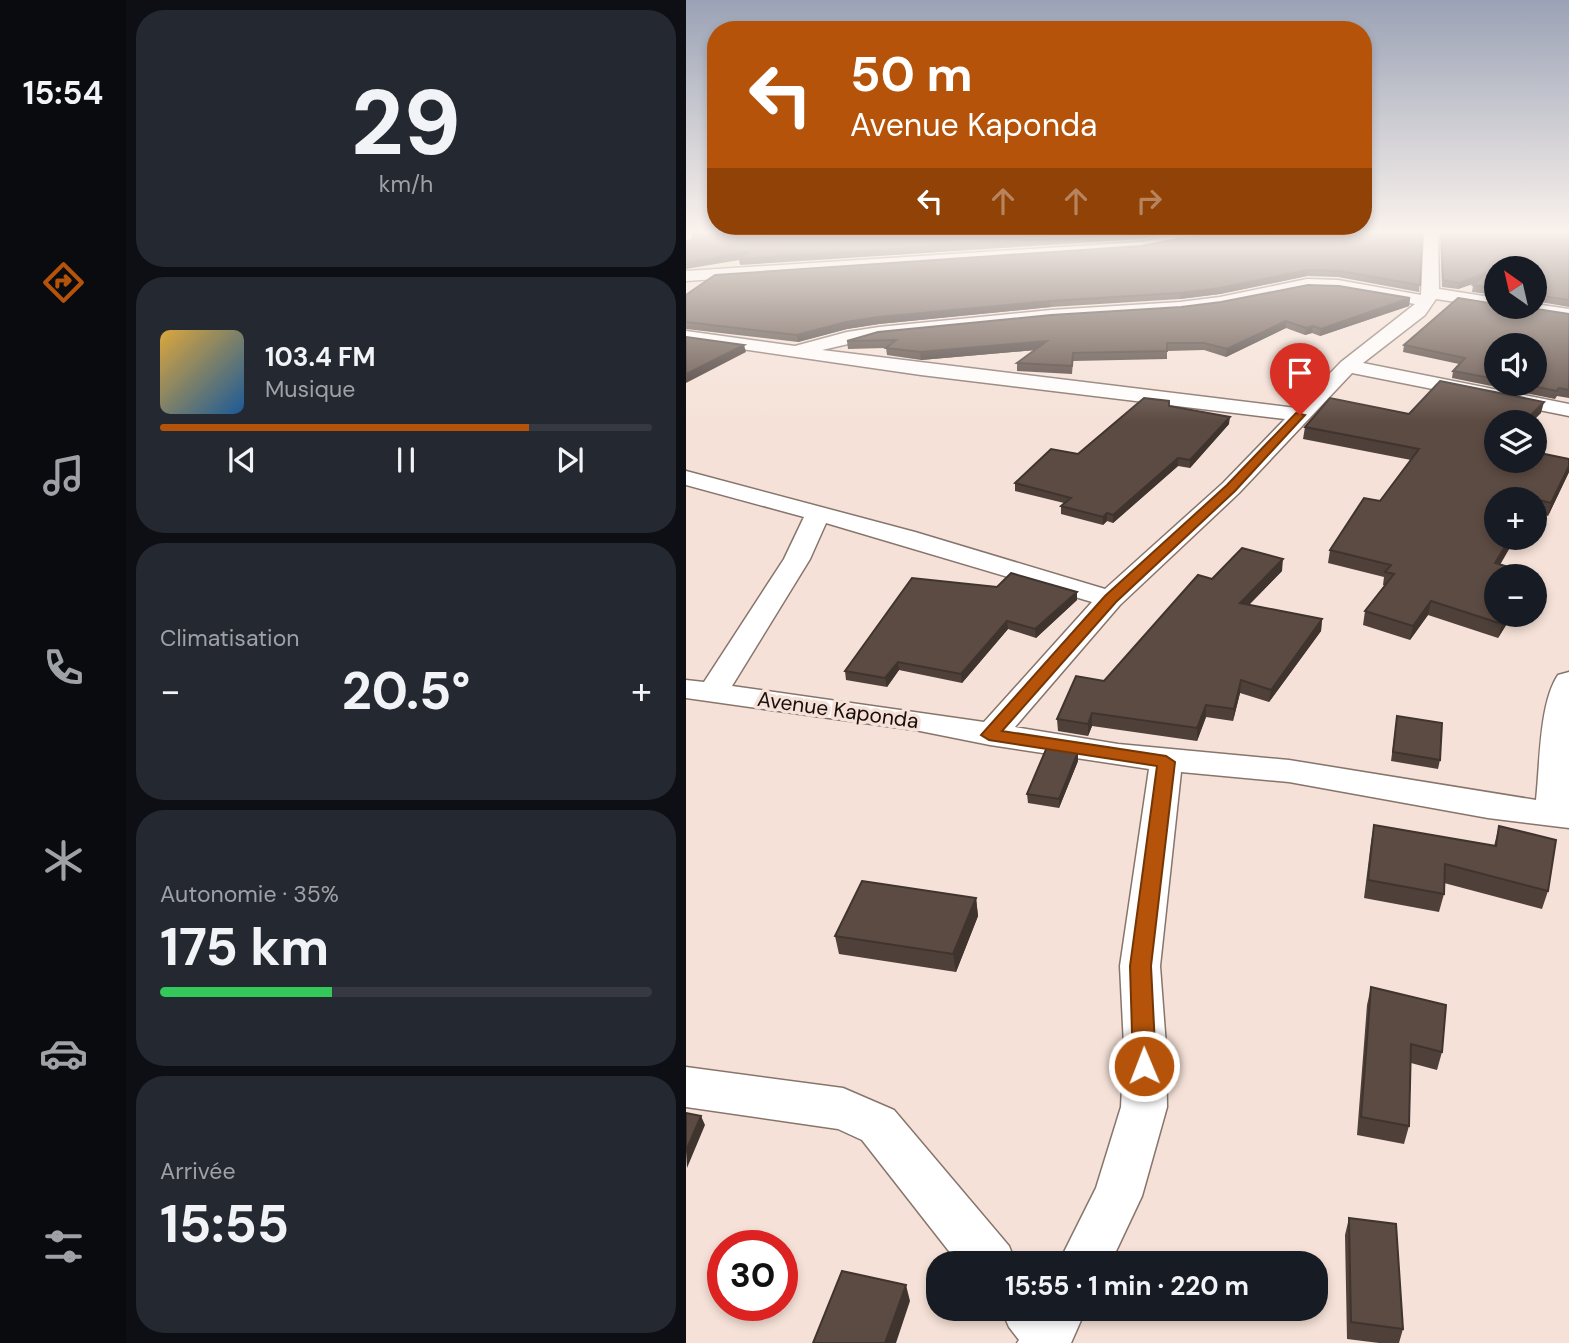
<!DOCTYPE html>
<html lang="fr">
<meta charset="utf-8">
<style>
:root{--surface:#171b24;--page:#242831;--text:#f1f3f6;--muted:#9ea1a6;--line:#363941;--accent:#b45309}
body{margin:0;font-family:"DM Sans",sans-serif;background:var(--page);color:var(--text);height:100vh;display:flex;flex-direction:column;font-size:26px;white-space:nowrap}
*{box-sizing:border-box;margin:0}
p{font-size:23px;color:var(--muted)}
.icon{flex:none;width:38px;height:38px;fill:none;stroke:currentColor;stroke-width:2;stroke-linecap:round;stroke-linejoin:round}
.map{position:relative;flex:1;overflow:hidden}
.drawer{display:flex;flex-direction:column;gap:10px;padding:10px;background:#0d0f14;width:560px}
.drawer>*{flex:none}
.guide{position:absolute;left:21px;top:21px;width:665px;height:214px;border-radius:28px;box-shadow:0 4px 10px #0003;background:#b45309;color:#fff;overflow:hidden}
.needle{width:46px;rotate:326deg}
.controls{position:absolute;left:798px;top:256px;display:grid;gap:14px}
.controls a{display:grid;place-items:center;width:63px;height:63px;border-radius:50%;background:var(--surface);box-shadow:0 4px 10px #0003;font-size:35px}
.speed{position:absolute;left:21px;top:1230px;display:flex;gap:14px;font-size:35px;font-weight:700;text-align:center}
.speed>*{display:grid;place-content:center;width:91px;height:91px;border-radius:50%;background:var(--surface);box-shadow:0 4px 10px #0003;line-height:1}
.speed .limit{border:10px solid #d22;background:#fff;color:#111}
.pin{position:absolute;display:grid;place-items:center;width:60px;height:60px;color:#fff;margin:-72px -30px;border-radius:50% 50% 50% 0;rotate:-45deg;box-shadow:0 0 7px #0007}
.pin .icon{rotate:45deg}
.me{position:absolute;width:77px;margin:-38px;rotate:359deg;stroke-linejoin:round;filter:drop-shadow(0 0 5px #0008)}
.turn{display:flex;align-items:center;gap:24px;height:147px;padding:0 28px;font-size:32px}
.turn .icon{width:91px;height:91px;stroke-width:2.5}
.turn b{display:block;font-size:49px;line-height:60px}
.lanes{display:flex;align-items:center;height:66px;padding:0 28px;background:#0003;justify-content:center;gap:35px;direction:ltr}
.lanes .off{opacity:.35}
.big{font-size:52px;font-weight:700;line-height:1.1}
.drawer .card{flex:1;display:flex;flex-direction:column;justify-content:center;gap:10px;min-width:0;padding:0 24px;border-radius:28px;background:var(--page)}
.drawer .dial{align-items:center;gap:0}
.dial b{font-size:91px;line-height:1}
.song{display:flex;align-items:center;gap:21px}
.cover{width:84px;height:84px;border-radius:10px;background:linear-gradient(135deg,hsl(40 70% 55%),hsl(210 70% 35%))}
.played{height:7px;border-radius:4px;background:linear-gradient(90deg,var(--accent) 75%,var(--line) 75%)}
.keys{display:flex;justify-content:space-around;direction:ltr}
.heat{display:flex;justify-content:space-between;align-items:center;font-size:38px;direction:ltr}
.charge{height:10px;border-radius:5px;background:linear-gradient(90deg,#34c759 35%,var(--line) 0)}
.trip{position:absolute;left:240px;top:1251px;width:402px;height:70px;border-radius:28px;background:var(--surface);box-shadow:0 4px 10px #0003;font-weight:700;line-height:70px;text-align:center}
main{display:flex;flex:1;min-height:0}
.tabs{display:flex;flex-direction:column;width:126px;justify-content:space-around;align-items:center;background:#090b0e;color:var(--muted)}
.tabs .icon{width:49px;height:49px}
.tabs .on{color:var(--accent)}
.tabs b{font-size:32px;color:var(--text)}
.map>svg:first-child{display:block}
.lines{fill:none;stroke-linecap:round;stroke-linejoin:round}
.minor-casing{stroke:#87756c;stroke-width:3}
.minor{fill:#fff;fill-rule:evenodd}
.wall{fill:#4f403a;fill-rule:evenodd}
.shaded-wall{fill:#40342f}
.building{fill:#5c4b43;stroke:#40342f;stroke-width:2}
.route{fill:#b45309;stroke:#753606;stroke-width:2}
.labels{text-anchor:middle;stroke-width:7;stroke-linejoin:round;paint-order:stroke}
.street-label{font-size:21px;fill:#150e0b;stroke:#f5e1d7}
</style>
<main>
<nav class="tabs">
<b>15:54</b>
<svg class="icon on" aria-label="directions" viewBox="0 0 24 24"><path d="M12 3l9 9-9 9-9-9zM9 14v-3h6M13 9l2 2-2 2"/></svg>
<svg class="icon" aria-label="music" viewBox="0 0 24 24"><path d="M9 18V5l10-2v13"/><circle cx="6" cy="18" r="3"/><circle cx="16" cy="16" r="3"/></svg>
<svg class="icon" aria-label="phone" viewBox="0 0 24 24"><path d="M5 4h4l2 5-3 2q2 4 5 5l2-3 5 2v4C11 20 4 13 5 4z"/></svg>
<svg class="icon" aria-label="climate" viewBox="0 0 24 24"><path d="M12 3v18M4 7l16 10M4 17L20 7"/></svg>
<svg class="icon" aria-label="car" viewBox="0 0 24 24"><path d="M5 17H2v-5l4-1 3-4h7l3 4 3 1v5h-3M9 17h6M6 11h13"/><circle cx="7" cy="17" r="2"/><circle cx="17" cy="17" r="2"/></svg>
<svg class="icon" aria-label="filters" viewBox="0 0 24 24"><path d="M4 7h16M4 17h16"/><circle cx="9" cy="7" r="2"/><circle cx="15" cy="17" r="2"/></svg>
</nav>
<section class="drawer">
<div class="card dial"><b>29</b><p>km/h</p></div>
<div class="card">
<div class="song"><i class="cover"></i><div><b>103.4 FM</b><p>Musique</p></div></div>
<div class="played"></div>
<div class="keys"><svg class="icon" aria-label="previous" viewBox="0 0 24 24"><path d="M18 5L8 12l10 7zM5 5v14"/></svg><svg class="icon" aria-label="pause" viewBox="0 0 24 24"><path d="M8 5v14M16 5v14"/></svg><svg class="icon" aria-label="next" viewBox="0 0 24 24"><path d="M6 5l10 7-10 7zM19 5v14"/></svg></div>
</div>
<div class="card"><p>Climatisation</p>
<div class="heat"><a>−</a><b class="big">20.5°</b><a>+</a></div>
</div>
<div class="card"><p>Autonomie · 35%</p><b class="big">175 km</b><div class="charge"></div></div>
<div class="card"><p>Arrivée</p><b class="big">15:55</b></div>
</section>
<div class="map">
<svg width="883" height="1343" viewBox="0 0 883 1343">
<rect width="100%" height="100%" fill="#f5e1d7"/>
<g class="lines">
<defs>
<path id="minor" d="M0,234H10L5,245L0,246Z
M493,234H520L518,237L455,250L0,281V271L455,242Z
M738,234H752L753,289L810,298V306H816L810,308L750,299L739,315L677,363L883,404V416L666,373L553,493L434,605L329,727L432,744L603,760L850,800C854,766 853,703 872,675L883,672V828L802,818L603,782L495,772L474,966L480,1046L481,1107L456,1196L424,1264H372L410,1188L435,1107L438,1046L434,966L463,769L304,745L229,730L0,698V680L18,682L98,559L118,517L0,485V471L229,532L419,589L537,483L599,419L235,375L0,341V331L109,346L161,332L193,327L365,310L494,302L534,297L621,279L652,280L735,295ZM621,289L652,290L729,304L655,362L610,408L136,350L193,337L365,320L494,312L534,307ZM140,523L406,602L298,722L46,686L124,559Z
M849,304L883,309V319L831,311L823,306H849Z
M0,1067L157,1088L208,1110L323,1246L330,1264H273L176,1140L152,1129L0,1107Z
M315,1309H400L385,1343H331L333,1340L323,1327Z"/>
</defs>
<use href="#minor" class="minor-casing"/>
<use href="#minor" class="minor"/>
</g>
<path class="wall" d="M518,234H737L733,292L652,277L621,276L534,294L494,299L365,307L193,324L161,329L112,342L0,329V295L455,246Z
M754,234H883V307L849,301V268H810V295L786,292L787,285L789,283L772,289L756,287Z
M724,298L723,306L634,336L626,333L619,335L600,328L540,357L518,350L481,351V359L387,361L386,374L331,371V363L349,350L235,360L201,355L200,348L162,349L161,341Z
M883,314V398L871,396L869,399L766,378L767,371L773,364L717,352L718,345ZM810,345L849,383H810Z
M483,406L543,424L504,468L492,466L427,523L421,521L417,525L375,514V506L378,503L329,491V483L392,454Z
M855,413L810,422L853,453L883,472L862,516L849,512V499L810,537H830L814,565L833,570L831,576H810V614H827L812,638L742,615L724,640L677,625L679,611L699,586L697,585L698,577L642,563L644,550L694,501L725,460L617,439L619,427L723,414Z
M596,571L563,605L636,619L635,631L583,702L554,693L547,721L520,717L511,741L406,726L402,736L372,731L371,719L418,681L526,579Z
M226,578L391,600L350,638L322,629L276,683L213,670L201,687L160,680L159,671Z
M711,716L754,760L752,769L705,761Z
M392,761L373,808L342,803L341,794Z
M688,825L808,846L813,826L862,891L856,909L758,883V894L753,912L678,898L685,842Z
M290,898L292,916L270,972L153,954L149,936Z
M685,987L756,1052L751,1070L725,1063L723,1126L718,1144L671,1135L681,1005Z
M663,1218L717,1329L713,1343H693L661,1339L659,1235Z"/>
<path class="shaded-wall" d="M449,234H482L455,239L54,265L53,260L0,269V263L62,252Z
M622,270L621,276L534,294L494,299V293Z
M800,273L799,280L772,289L773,283Z
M724,298L723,306L634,336L635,329Z
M364,301L365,307L193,324L161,329L112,342L111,335L160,322L192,317Z
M600,321V328L540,357L541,349Z
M627,326L626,333L619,335L620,328Z
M361,341V349L235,360L234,352Z
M58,345L60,352L0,383V374Z
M858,402L855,413L846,422H838Z
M544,417L543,424L504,468V460Z
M856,441L853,453L849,452Z
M492,458V466L427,523V515Z
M883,466V472L862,516L865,503Z
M421,513V521L417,525V517Z
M825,537H830L806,577L809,563Z
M597,559L596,571L553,615L554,603Z
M391,592V600L350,638L349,629Z
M745,601L742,615L724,640L727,626Z
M822,614H827L812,638L816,624Z
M636,619L635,631L583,702L585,690Z
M321,621L322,629L276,683L275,674Z
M212,662L213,670L201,687L199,678Z
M555,680L554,693L547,721L548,709Z
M520,705V717L511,741V728Z
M406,713V726L402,736V724Z
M392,752V761L373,808V799Z
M290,898L292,916L270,972L267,954Z
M15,1116L19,1125L1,1168L0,1151Z
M220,1285L224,1301L210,1343H199Z"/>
<path class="building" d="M8,234H449L52,259L62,252L0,263V241L6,240Z
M518,234H736L734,285L653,271L622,270L534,288L494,293L364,301L192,317L160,322L111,335L0,322V295L29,275L455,246Z
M756,234H883V300L849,295V268H810V288L787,285L800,273L773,283L757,280Z
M622,285L653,286L724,298L635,329L627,326L620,328L600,321L541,349L518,343H481V351L387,353L386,366L331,363L361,341L234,352L200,348L210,340L161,341L192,332L365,315L495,307L535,302Z
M772,298L810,304V306H831L883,314V390L873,388L871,391L832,383H849V345H810V379L767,371L779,358L718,345Z
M0,337L58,345L0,374Z
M754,381L858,402L838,422H810V460H849V440L856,441L849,452L883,459V466L865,503L849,499H810V537H825L809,563L833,570L829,576H810V614H822L816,624L745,601L727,626L679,611L708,574L699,572L705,565L644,550L678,498L694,501L733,449L619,427L644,398L723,414Z
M458,398L483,401V406L544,417L504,460L492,458L427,515L421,513L417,517L375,506L385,498L329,483L365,449L392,454Z
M556,548L597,559L554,603L636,619L585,690L555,680L548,709L520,705L511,728L406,713L402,724L371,719L390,676L418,681L512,575L526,579Z
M325,573L391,592L349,629L321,621L275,674L212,662L199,678L159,671L226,578L311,587Z
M711,716L756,723L754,760L707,752Z
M361,747L392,752L373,799L341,794Z
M688,825L810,846L813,826L870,840L862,891L759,864L758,894L682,880Z
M176,881L290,898L267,954L149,936Z
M685,987L760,1005L756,1052L725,1044L723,1126L675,1117Z
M0,1113L15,1116L0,1151Z
M663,1218L710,1224L717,1329L665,1322Z
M156,1271L220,1285L199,1343H127Z"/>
<linearGradient id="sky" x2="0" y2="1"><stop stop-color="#9aa2b5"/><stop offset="0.55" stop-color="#faf2ed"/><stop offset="1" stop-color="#faf2ed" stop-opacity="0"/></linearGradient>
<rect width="883" height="422" fill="url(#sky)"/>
<path class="route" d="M610,413L619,415L549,491L430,602L316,731L480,756L489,762L465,966L470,1066L467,1074L458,1077L450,1074L447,1066L444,966L471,766L303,740L295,735L419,596L541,485Z"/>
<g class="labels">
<g class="street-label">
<text transform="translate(152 710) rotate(8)" y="7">Avenue Kaponda</text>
</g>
</g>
</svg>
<div class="controls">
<a><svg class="needle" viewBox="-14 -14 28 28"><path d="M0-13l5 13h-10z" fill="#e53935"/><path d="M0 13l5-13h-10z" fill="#9ea1a6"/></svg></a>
<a><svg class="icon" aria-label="sound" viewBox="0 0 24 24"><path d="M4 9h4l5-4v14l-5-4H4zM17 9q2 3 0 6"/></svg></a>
<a><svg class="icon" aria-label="layers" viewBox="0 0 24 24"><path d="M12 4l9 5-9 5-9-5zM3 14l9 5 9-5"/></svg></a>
<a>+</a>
<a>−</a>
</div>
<div class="speed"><div class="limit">30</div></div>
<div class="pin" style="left:614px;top:415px;background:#d93025"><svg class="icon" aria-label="arrive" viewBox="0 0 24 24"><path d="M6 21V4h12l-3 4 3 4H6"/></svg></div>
<svg class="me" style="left:458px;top:1066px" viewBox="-20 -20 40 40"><circle r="17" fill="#b45309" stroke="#fff" stroke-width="3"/><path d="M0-11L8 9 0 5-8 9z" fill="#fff"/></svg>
<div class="trip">15:55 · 1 min · 220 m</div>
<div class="guide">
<div class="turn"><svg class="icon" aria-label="left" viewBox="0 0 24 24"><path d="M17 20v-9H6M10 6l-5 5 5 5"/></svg><div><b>50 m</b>Avenue Kaponda</div></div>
<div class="lanes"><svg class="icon" aria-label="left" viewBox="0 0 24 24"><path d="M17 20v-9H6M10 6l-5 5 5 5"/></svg><svg class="icon off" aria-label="ahead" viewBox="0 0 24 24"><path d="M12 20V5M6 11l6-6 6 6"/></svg><svg class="icon off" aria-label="ahead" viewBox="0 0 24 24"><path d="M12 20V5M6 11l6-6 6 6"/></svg><svg class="icon off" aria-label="right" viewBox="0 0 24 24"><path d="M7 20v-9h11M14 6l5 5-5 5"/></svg></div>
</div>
</div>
</main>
